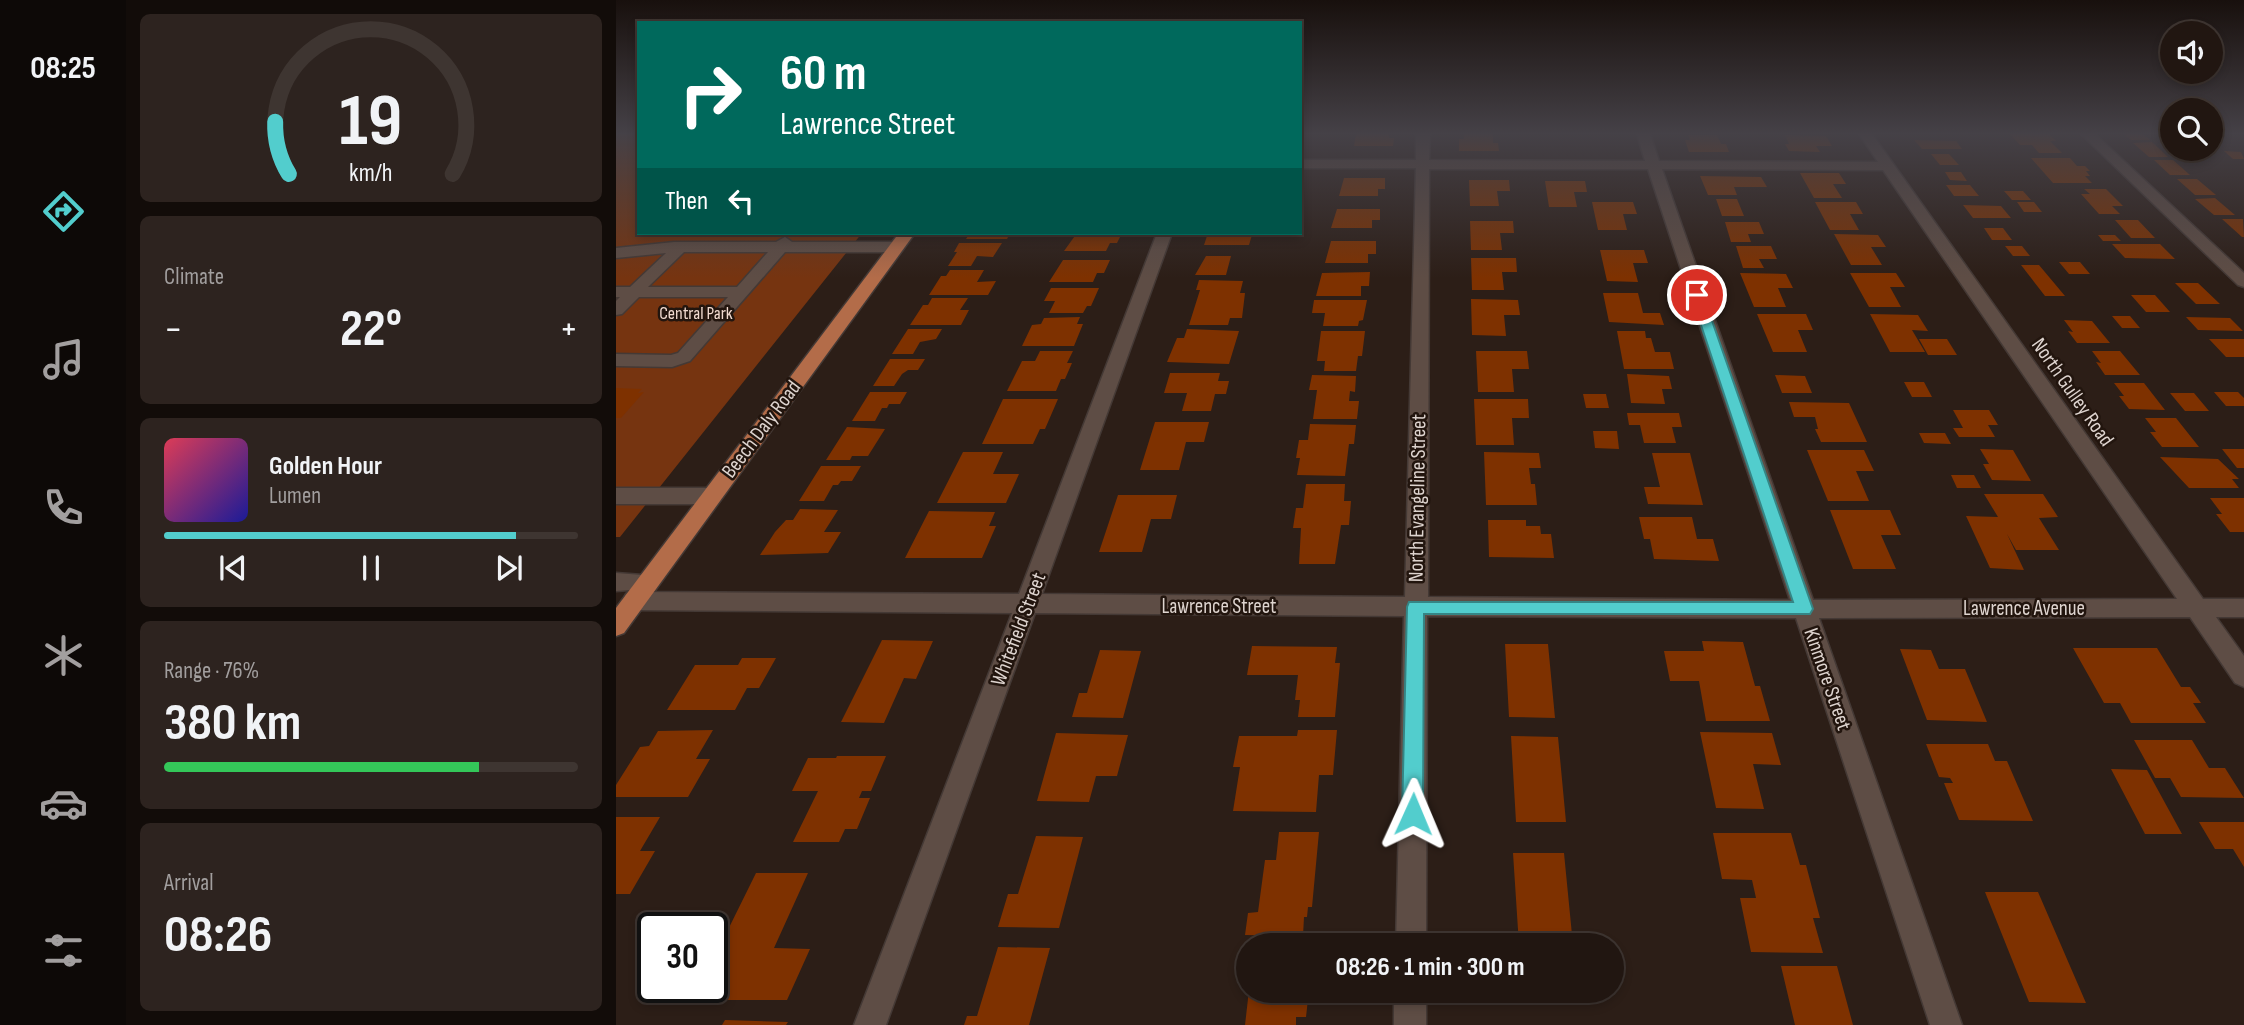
<!DOCTYPE html>
<meta charset="utf-8">
<style>
:root{--surface:#211611;--page:#2d231f;--text:#f1f3f6;--muted:#a29f9f;--line:#3e3531;--accent:#52cdcd}
body{margin:0;font-family:"Sofia Sans Condensed",sans-serif;background:var(--page);color:var(--text);height:100vh;display:flex;flex-direction:column;font-size:26px;white-space:nowrap}
*{box-sizing:border-box;margin:0}
p{font-size:23px;color:var(--muted)}
.icon{flex:none;width:38px;height:38px;fill:none;stroke:currentColor;stroke-width:2;stroke-linecap:round;stroke-linejoin:round}
.map{position:relative;flex:1;overflow:hidden}
.details{display:flex;flex-direction:column;gap:14px;padding:14px;background:#120c09;width:490px}
.details>*{flex:none}
.banner{position:absolute;left:21px;top:21px;width:665px;height:214px;border-radius:0px;box-shadow:0 4px 10px #0003,0 0 0 2px var(--line);background:#00695c;color:#fff;overflow:hidden}
.tools{position:absolute;left:1544px;top:21px;display:grid;gap:14px}
.tools a{display:grid;place-items:center;width:63px;height:63px;border-radius:50%;background:var(--surface);box-shadow:0 4px 10px #0003,0 0 0 2px var(--line);font-size:35px}
.speed{position:absolute;left:21px;top:912px;display:flex;gap:14px;font-size:35px;font-weight:700;text-align:center}
.speed>*{display:grid;place-content:center;width:91px;height:91px;border-radius:50%;background:var(--surface);box-shadow:0 4px 10px #0003,0 0 0 2px var(--line);line-height:1}
.speed .limit{border:4px solid #111;border-radius:10px;background:#fff;color:#111}
.pin{position:absolute;display:grid;place-items:center;width:60px;height:60px;color:#fff;margin:-30px;border:4px solid #fff;border-radius:50%;box-shadow:0 2px 7px #0007}
.me{position:absolute;width:77px;margin:-38px;rotate:1deg;stroke-linejoin:round;filter:drop-shadow(0 0 5px #0008)}
.turn{display:flex;align-items:center;gap:24px;height:147px;padding:0 28px;font-size:32px}
.turn .icon{width:91px;height:91px;stroke-width:2.5}
.turn b{display:block;font-size:49px;line-height:60px}
.then{display:flex;align-items:center;height:66px;padding:0 28px;background:#0003;gap:14px;font-size:26px}
.big{font-size:52px;font-weight:700;line-height:1.1}
.details .widget{flex:1;display:flex;flex-direction:column;justify-content:center;gap:10px;min-width:0;padding:0 24px;border-radius:10px;background:var(--page)}
.details .dial{align-items:center;gap:0}
.dial svg{height:182px;overflow:visible;fill:none;stroke:var(--line);stroke-width:7;stroke-linecap:round;text-anchor:middle}
.dial text{fill:var(--text);stroke:none}
.song{display:flex;align-items:center;gap:21px}
.cover{width:84px;height:84px;border-radius:10px;background:linear-gradient(135deg,hsl(350 70% 55%),hsl(240 70% 35%))}
.played{height:7px;border-radius:4px;background:linear-gradient(90deg,var(--accent) 85%,var(--line) 85%)}
.keys{display:flex;justify-content:space-around;direction:ltr}
.heat{display:flex;justify-content:space-between;align-items:center;font-size:38px;direction:ltr}
.charge{height:10px;border-radius:5px;background:linear-gradient(90deg,#34c759 76%,var(--line) 0)}
.trip{position:absolute;left:620px;top:933px;width:388px;height:70px;border-radius:35px;background:var(--surface);box-shadow:0 4px 10px #0003,0 0 0 2px var(--line);font-weight:700;line-height:70px;text-align:center}
main{display:flex;flex:1;min-height:0}
.tab-bar{display:flex;flex-direction:column;width:126px;justify-content:space-around;align-items:center;background:#0d0907;color:var(--muted)}
.tab-bar .icon{width:49px;height:49px}
.tab-bar .selected{color:var(--accent)}
.tab-bar b{font-size:32px;color:var(--text)}
.map>svg:first-child{display:block}
.green{fill:#763410}
.building{fill:#7e3100}
.lines{fill:none;stroke-linecap:round;stroke-linejoin:round}
.minor-casing{stroke:#443935;stroke-width:3}
.major-casing{stroke:#443935;stroke-width:3}
.minor{fill:#5e4d45;fill-rule:evenodd}
.major{fill:#b36c49;fill-rule:evenodd}
.route{fill:#52cdcd;stroke:#358585;stroke-width:2}
.labels{text-anchor:middle;stroke-width:5;stroke-linejoin:round;paint-order:stroke}
.far-park-label{font-size:18px;fill:#f1dacf;stroke:#22150e}
.street-label{font-size:21px;fill:#ded4cf;stroke:#22150e}
</style>
<main>
<nav class="tab-bar">
<b>08:25</b>
<svg class="icon selected" aria-label="directions" viewBox="0 0 24 24"><path d="M12 3l9 9-9 9-9-9zM9 14v-3h6M13 9l2 2-2 2"/></svg>
<svg class="icon" aria-label="music" viewBox="0 0 24 24"><path d="M9 18V5l10-2v13"/><circle cx="6" cy="18" r="3"/><circle cx="16" cy="16" r="3"/></svg>
<svg class="icon" aria-label="phone" viewBox="0 0 24 24"><path d="M5 4h4l2 5-3 2q2 4 5 5l2-3 5 2v4C11 20 4 13 5 4z"/></svg>
<svg class="icon" aria-label="climate" viewBox="0 0 24 24"><path d="M12 3v18M4 7l16 10M4 17L20 7"/></svg>
<svg class="icon" aria-label="car" viewBox="0 0 24 24"><path d="M5 17H2v-5l4-1 3-4h7l3 4 3 1v5h-3M9 17h6M6 11h13"/><circle cx="7" cy="17" r="2"/><circle cx="17" cy="17" r="2"/></svg>
<svg class="icon" aria-label="filters" viewBox="0 0 24 24"><path d="M4 7h16M4 17h16"/><circle cx="9" cy="7" r="2"/><circle cx="15" cy="17" r="2"/></svg>
</nav>
<section class="details">
<div class="widget dial"><svg viewBox="0 0 100 80">
<path d="M14 69A42 42 0 1 1 86 69"/>
<path d="M14 69A42 42 0 0 1 8 46" stroke="#52cdcd"/>
<text x="50" y="56" font-size="32" font-weight="700">19</text>
<text x="50" y="72" font-size="11">km/h</text>
</svg></div>
<div class="widget"><p>Climate</p>
<div class="heat"><a>−</a><b class="big">22°</b><a>+</a></div>
</div>
<div class="widget">
<div class="song"><i class="cover"></i><div><b>Golden Hour</b><p>Lumen</p></div></div>
<div class="played"></div>
<div class="keys"><svg class="icon" aria-label="previous" viewBox="0 0 24 24"><path d="M18 5L8 12l10 7zM5 5v14"/></svg><svg class="icon" aria-label="pause" viewBox="0 0 24 24"><path d="M8 5v14M16 5v14"/></svg><svg class="icon" aria-label="next" viewBox="0 0 24 24"><path d="M6 5l10 7-10 7zM19 5v14"/></svg></div>
</div>
<div class="widget"><p>Range · 76%</p><b class="big">380 km</b><div class="charge"></div></div>
<div class="widget"><p>Arrival</p><b class="big">08:26</b></div>
</section>
<div class="map">
<svg width="1628" height="1025" viewBox="0 0 1628 1025">
<rect width="100%" height="100%" fill="#2c1e17"/>
<path class="green" d="M0,134H23V233H246L4,537H0Z"/>
<path class="building" d="M740,134H773V138H778L777,146H738Z
M848,134H877V143H882L883,151H843V139H848Z
M1394,134H1433L1440,141H1434L1446,153H1423L1416,145H1404Z
M1508,134H1527L1534,140H1515Z
M1072,135H1101L1105,144H1110L1113,152H1073L1069,140H1074Z
M1169,135L1210,136L1216,146H1200L1204,152L1173,151L1169,144H1173Z
M1298,140L1340,141L1346,149H1306Z
M1536,142L1552,157H1533L1517,143Z
M1608,151L1625,152L1628,159H1617Z
M1315,154H1333L1343,165H1324Z
M1415,158H1454L1461,166H1469L1474,171H1470L1474,176H1469L1476,183H1437Z
M1538,160H1557L1574,175H1554Z
M1329,172H1345L1351,181L1334,180Z
M1184,173H1223L1230,184H1217L1226,198H1198Z
M1084,176L1145,177L1151,187H1118L1121,195H1092Z
M728,178H769V189H762V196H723Z
M1561,179H1581L1600,195H1579Z
M853,180H893L894,191H881L883,206H854Z
M929,181H969L971,192H958L961,207H933Z
M1330,185H1354L1363,196H1338Z
M1468,189H1490L1507,206H1496L1504,214H1483L1465,194H1474Z
M1388,191H1407L1415,200H1396Z
M1599,198L1619,215H1598L1579,199Z
M1100,199H1121L1128,216H1106Z
M976,202H1017L1021,214H1007L1011,230H982Z
M1199,202H1240L1247,214H1234L1243,230H1214Z
M1401,202H1418L1426,212H1408Z
M1347,205L1385,206L1395,218H1357Z
M721,209H764V220H756V228H715Z
M1606,219H1627L1628,237H1626Z
M1499,220H1522L1539,238H1515Z
M854,221H897L898,233H884L886,250H855Z
M1109,222H1143L1148,234H1132L1135,242H1115Z
M1368,228H1387L1396,240H1376Z
M354,233H394L391,239H350Z
M461,233H506L501,243H494L490,251H448Z
M592,233H631L636,235L633,245H588Z
M1218,234L1262,235L1270,247H1255L1266,265H1235Z
M1482,235H1499L1505,241H1487Z
M715,241H760V254H752V263H709Z
M343,243H386L377,257L361,256L355,266H332L341,252H338Z
M1496,244H1544L1559,259L1509,258Z
M1120,246H1155L1161,259H1143L1148,268H1127Z
M1389,246H1406L1414,256H1397Z
M984,250H1028L1032,263H1017L1022,282L991,281Z
M590,256H615L610,275H579Z
M855,258H900L901,272H886L888,290H856Z
M447,260H494L488,273H481L477,282H433Z
M1443,262H1464L1474,274H1453Z
M1405,265H1423L1449,296H1429Z
M334,270H368L361,282L380,281L372,295H313L325,276H330Z
M754,272L753,286H745V296H700L706,273Z
M1124,273L1170,274L1177,288H1162L1170,307H1138Z
M1234,273H1280L1289,287H1274L1285,307H1253Z
M583,280L627,281L624,293H629L626,318H614L612,325H573L584,290H580Z
M1559,283H1582L1604,304H1580Z
M435,288H483L475,306H471L467,313H433L439,301H428Z
M987,293H1022L1027,313H1044L1048,325L993,322Z
M1515,295H1539L1554,312H1530Z
M316,298H352L344,310H353L345,325H294L307,305H312Z
M855,299L902,300L904,315H888L890,336L856,335Z
M698,300H751L747,320L743,321L742,326H707L709,313H696Z
M1141,314H1190L1197,330H1182L1191,352H1157Z
M1254,314L1302,315L1312,331L1296,330L1309,352H1274Z
M1496,316H1514L1524,328H1506Z
M464,317L461,324H467L458,346H406L416,325L425,324L428,318Z
M1570,317L1614,318L1627,331L1582,330Z
M1448,320L1476,321L1494,343H1461L1452,331L1457,332Z
M292,329H326L320,339L304,342L297,354H276Z
M571,329L623,331L613,364L551,362L561,338H568Z
M705,331H749L746,356H742L740,371H708L709,361H701Z
M1001,331H1029L1030,338H1035L1039,352H1054L1058,369H1008Z
M1303,339H1331L1341,355H1312Z
M1593,339H1628V357H1610Z
M424,351H457L451,363H456L449,379H445L440,391H391L406,361H419Z
M860,351H911L913,369H896L898,392H862Z
M1476,351H1504L1524,375H1489L1480,362L1485,363Z
M274,359H309L302,370H292L286,374L278,386H257Z
M554,373H604L602,381H613L610,394H599L595,411H566L571,393H548Z
M1011,374L1053,376L1056,389H1046L1049,404L1015,403Z
M696,375L740,376L739,392L734,391L733,401H743L741,419H697L701,390H693Z
M1159,375L1189,376L1196,393H1166Z
M1288,382H1308L1316,397H1296Z
M1498,383H1528L1549,410L1513,409L1503,396H1508Z
M0,388L26,389L22,393L28,392L5,418H0Z
M254,392H291L284,404H273L271,408H266L259,421H236Z
M1598,392H1622L1628,398V406H1610Z
M1554,393H1578L1593,411H1569Z
M967,394H990L993,408H970Z
M387,399H442L429,429H424L417,444H366Z
M858,399H912L913,418H896L898,445H860Z
M1173,402L1233,403L1251,442H1205L1199,429H1202L1199,417H1178Z
M1337,410H1373L1382,425H1372L1379,437H1343L1337,428H1347Z
M1011,413H1063L1066,427H1056L1060,443H1028L1024,425H1013Z
M1529,418H1560L1583,447H1546L1534,432H1540Z
M539,422H593L588,442H570L563,470H524Z
M694,424L740,425L738,444H733L729,476L681,475L684,458H680L683,440H692Z
M231,427L269,429L252,456H236L234,460H210Z
M977,431H1001L1003,449L979,448Z
M1303,433H1329L1335,444L1308,443Z
M1364,449L1397,450L1415,481L1376,480L1367,464H1373Z
M1606,449H1628V468H1621Z
M1191,450H1248L1258,471H1240L1253,501H1212Z
M347,452H387L377,474H403L390,503H321Z
M868,452L923,453L925,468H913L915,484H919L921,505H870Z
M1036,453H1074L1087,505L1032,504L1028,487H1044Z
M1544,457L1602,459L1623,479H1616L1623,488H1573Z
M205,466H245L236,481H225L222,485H217L208,501H183Z
M1335,475H1358L1365,488H1341Z
M690,484H729L728,501H735L733,525H725L719,564H683L685,528H677L680,508H687Z
M1368,494H1427L1442,517L1423,518L1443,550H1400L1391,534L1408,570L1374,568L1350,516L1382,517Z
M502,495H561L555,519H535L526,552H483Z
M1594,498H1628V532H1614L1600,514H1606Z
M184,509L222,510L208,532H225L212,553L144,555L159,532L170,520H177Z
M1214,510H1274L1285,535H1265L1280,569H1237Z
M313,511L379,512L373,526H380L366,558H289Z
M1023,517H1076L1081,539H1097L1103,561L1038,559L1034,539H1028Z
M872,520H910V526H924L925,534H935L938,558L873,557Z
M266,640L317,641L300,679L288,678L268,723L225,722Z
M1086,641L1127,642L1139,686H1144L1154,721H1090L1083,681H1054L1048,651H1088Z
M889,644H932L939,718L893,717Z
M636,646L721,647L719,663H724L719,717H682L684,700H679L682,675H631Z
M1457,648H1541L1565,687H1574L1585,703H1577L1590,723H1515L1504,703H1488Z
M1284,649L1315,650L1323,669H1349L1371,722L1311,720Z
M484,650L525,651L507,718L456,717L463,693H471Z
M126,658H160L143,688H131L119,710H51L79,665H122Z
M97,730L80,759H94L72,797H0V785L24,747L33,746L42,731Z
M682,730H721L717,775H703L700,812L617,811L624,767H617L623,736H681Z
M1084,732L1156,733L1165,765L1137,764L1148,809L1100,808Z
M440,733L512,735L501,776H480L473,802L421,801Z
M895,736L942,737L950,822H900Z
M1518,740H1576L1593,768H1609L1628,798L1565,797L1554,778H1539Z
M1310,744H1372L1379,761H1391L1417,821L1343,820L1328,783H1337L1334,778L1323,777Z
M221,756H270L255,791H246L243,798H254L241,829H229L223,842H177L202,791H176L192,758H220Z
M1495,769L1531,770L1566,834H1529Z
M0,817H44L24,851H39L14,894H0Z
M1583,822H1628V867L1617,849H1599Z
M663,832H703L696,907H692L691,917H688L687,936L629,935L632,913L642,912L649,860H660Z
M1097,833H1175L1184,865H1190L1204,918H1197L1207,953L1135,952L1124,898H1140L1136,880L1106,879Z
M420,836L467,837L443,928L382,927L392,894H402Z
M897,853H948L957,945H903Z
M140,873H192L158,948L194,949L171,1000H77L84,987H96V962Z
M1369,892H1422L1470,1003L1413,1002Z
M382,947L434,948L413,1025H348L351,1016H361Z
M1165,966H1221L1237,1025H1179Z
M633,990H693L690,1017H680V1025H629Z
M109,1020L172,1022L170,1025H106Z"/>
<g class="lines">
<defs>
<path id="minor" d="M800,134H814L813,160L1029,161L1021,134H1034L1043,161L1262,162L1243,134H1256L1587,599H1628V617H1600L1628,656V687L1619,683L1574,617L1203,618L1346,1025H1314L1180,618L811,616L810,945H780L788,616L419,613L270,1025H238L396,613L18,610L10,608L7,601L10,594L18,592L403,594L541,233H556L426,594L789,597L800,168H684V160H800ZM813,169H1032L1174,600L812,597ZM1046,169L1267,170L1561,599L1197,600Z
M1465,134H1479L1628,273V287L1622,285Z
M169,237L176,242H280L288,247L280,252H169L74,361L56,367L0,366V354L55,355L62,353L112,297H23L6,314L0,315V301L4,297H0V287H14L50,253L0,258V248L58,242H160ZM68,252H152L121,287H32Z
M0,488H96L103,491L106,496L103,501L96,504H0Z
M0,573L40,576L43,582L40,588L0,591Z
M778,990H810V1025H778Z"/>
<path id="major" d="M283,233H299L8,633L0,636V608Z"/>
</defs>
<use href="#minor" class="minor-casing"/>
<use href="#major" class="major-casing"/>
<use href="#minor" class="minor"/>
<use href="#major" class="major"/>
</g>
<linearGradient id="sky" x2="0" y2="1"><stop stop-color="#18100d"/><stop offset="0.48" stop-color="#454147"/><stop offset="1" stop-color="#454147" stop-opacity="0"/></linearGradient>
<rect width="1628" height="278" fill="url(#sky)"/>
<path class="route" d="M1081,291L1087,295L1197,609L1194,614H808L807,814L804,821L797,824L789,821L786,814L791,607L793,602H1177L1075,295Z"/>
<g class="labels">
<g class="far-park-label">
<text x="80" y="319">Central Park</text>
</g>
<g class="street-label">
<text transform="translate(1457 392) rotate(55)" y="7">North Gulley Road</text>
<text transform="translate(145 429) rotate(-53)" y="7">Beech Daly Road</text>
<text transform="translate(801 498) rotate(-89)" y="7">North Evangeline Street</text>
<text x="603" y="613">Lawrence Street</text>
<text x="1408" y="615">Lawrence Avenue</text>
<text transform="translate(402 629) rotate(-69)" y="7">Whitefield Street</text>
<text transform="translate(1212 679) rotate(71)" y="7">Kinmore Street</text>
</g>
</g>
</svg>
<div class="tools">
<a><svg class="icon" aria-label="sound" viewBox="0 0 24 24"><path d="M4 9h4l5-4v14l-5-4H4zM17 9q2 3 0 6"/></svg></a>
<a><svg class="icon" aria-label="search" viewBox="0 0 24 24"><circle cx="10" cy="10" r="6"/><path d="M15 15l6 6"/></svg></a>
</div>
<div class="speed"><div class="limit">30</div></div>
<div class="pin" style="left:1081px;top:295px;background:#d93025"><svg class="icon" aria-label="arrive" viewBox="0 0 24 24"><path d="M6 21V4h12l-3 4 3 4H6"/></svg></div>
<svg class="me" style="left:797px;top:814px" viewBox="-20 -20 40 40"><path d="M0-17L14 15 0 8-14 15z" fill="#52cdcd" stroke="#fff" stroke-width="4"/></svg>
<div class="trip">08:26 · 1 min · 300 m</div>
<div class="banner">
<div class="turn"><svg class="icon" aria-label="right" viewBox="0 0 24 24"><path d="M7 20v-9h11M14 6l5 5-5 5"/></svg><div><b>60 m</b>Lawrence Street</div></div>
<div class="then">Then<svg class="icon" aria-label="left" viewBox="0 0 24 24"><path d="M17 20v-9H6M10 6l-5 5 5 5"/></svg></div>
</div>
</div>
</main>
